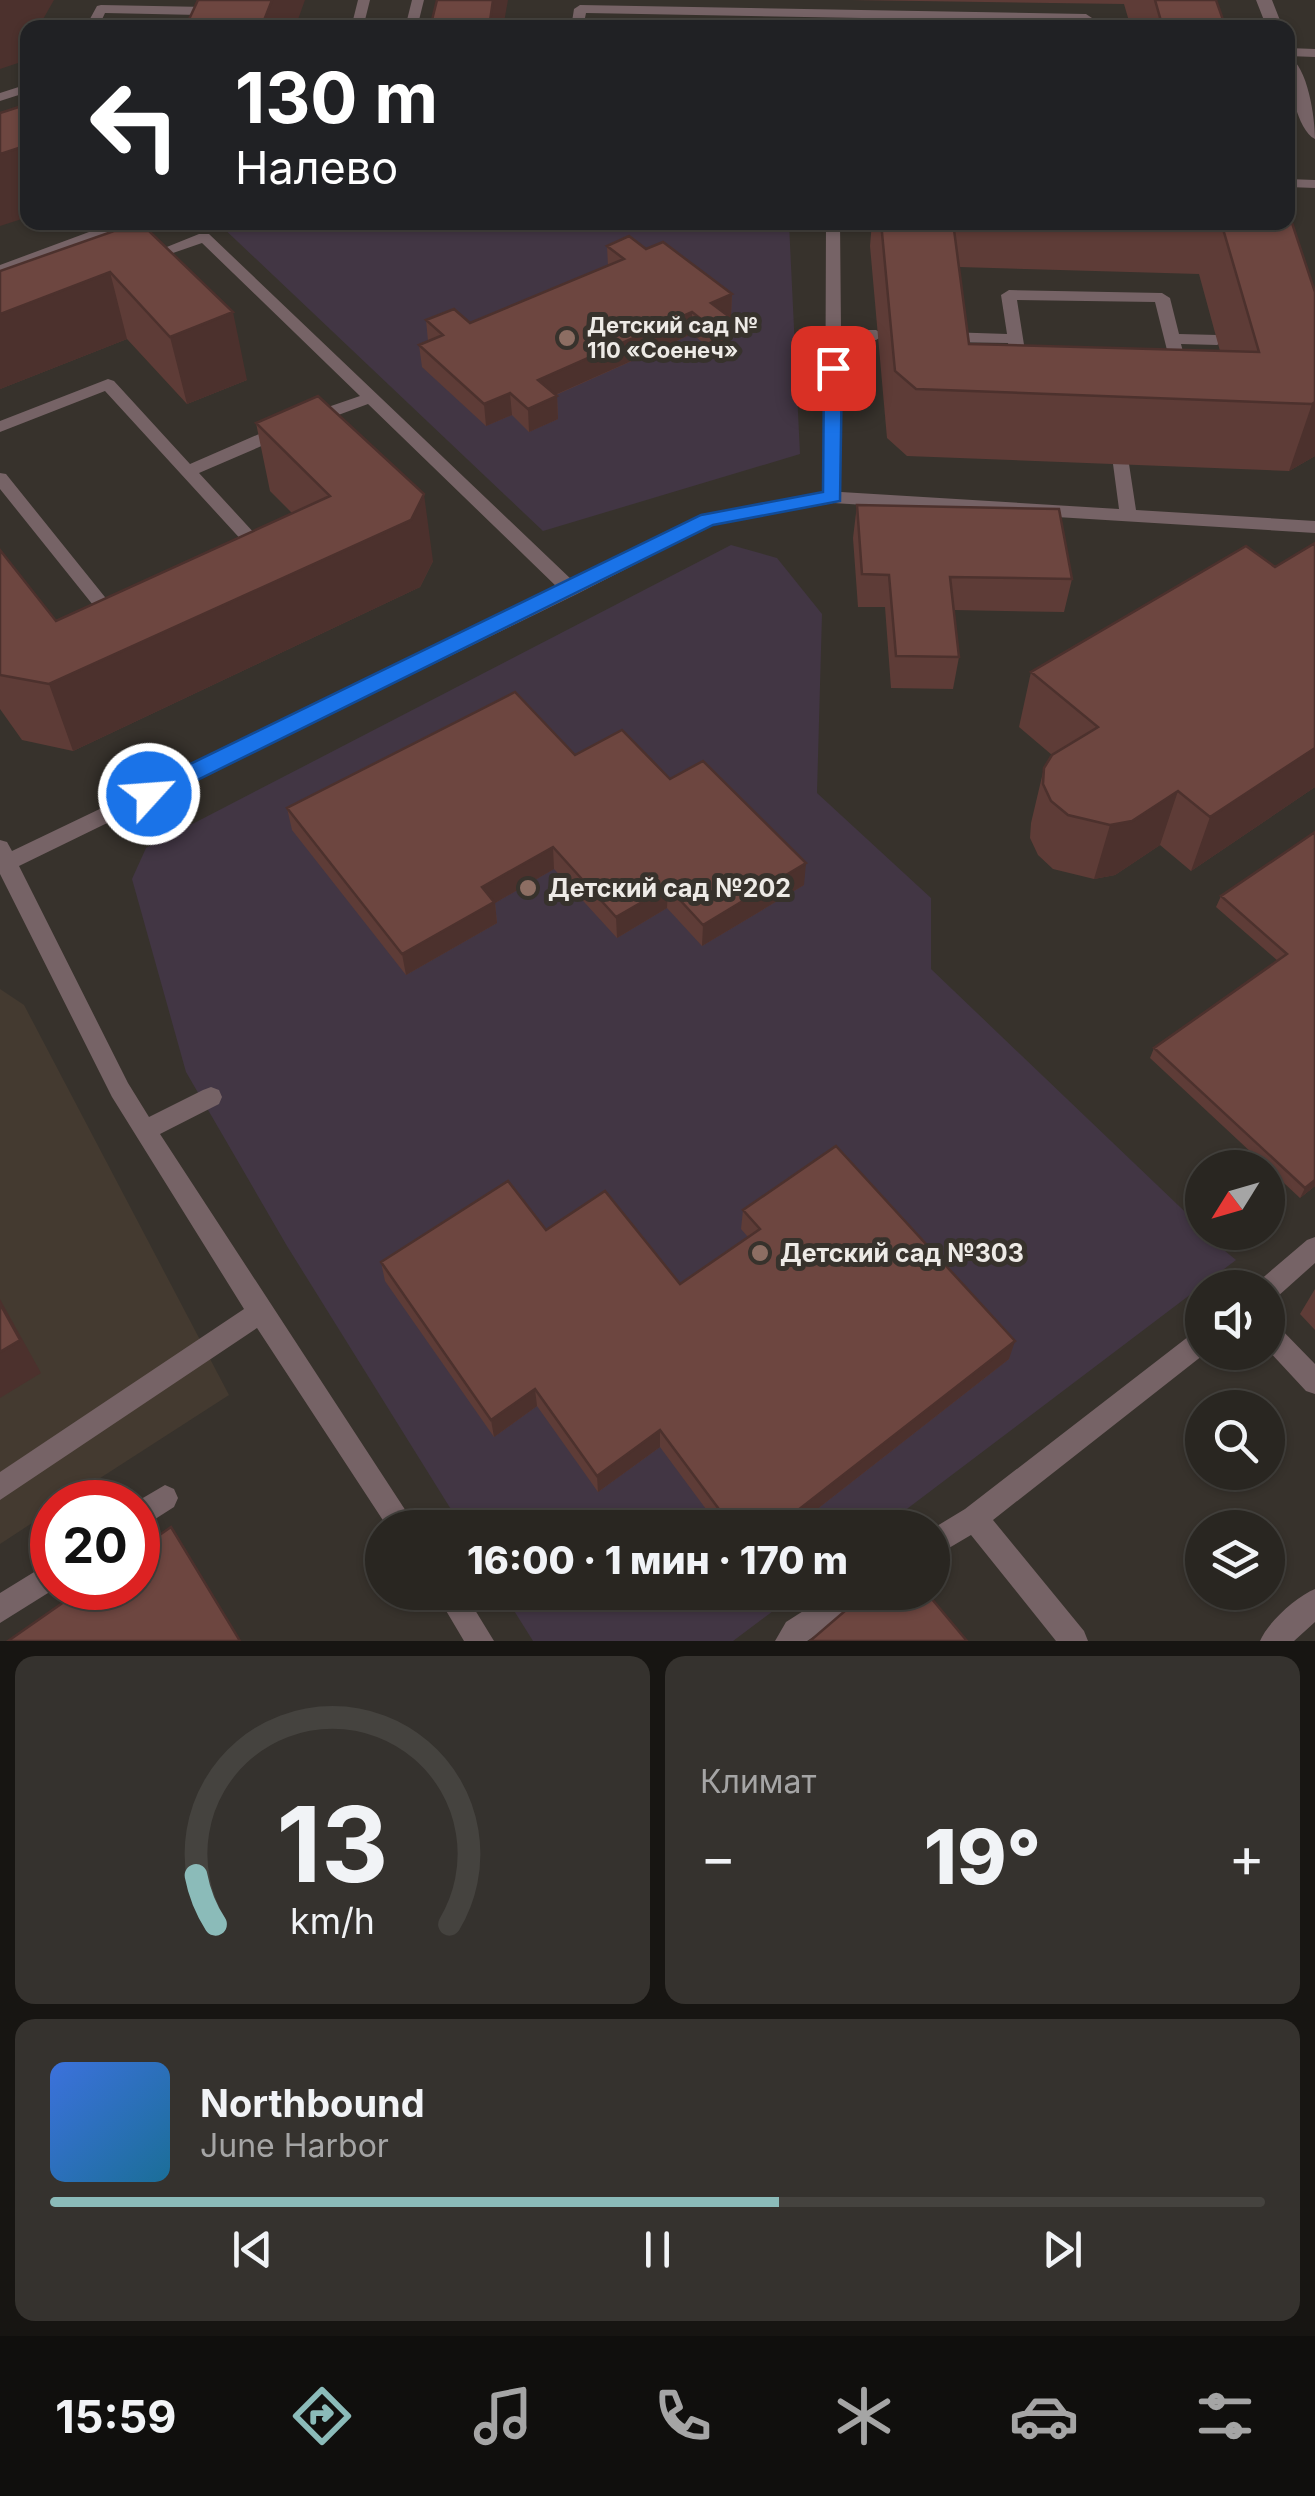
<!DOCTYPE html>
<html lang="ru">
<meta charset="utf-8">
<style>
:root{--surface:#292621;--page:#35322e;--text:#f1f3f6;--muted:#a5a5a5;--line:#45433f;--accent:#8bbbb9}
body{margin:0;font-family:Inter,sans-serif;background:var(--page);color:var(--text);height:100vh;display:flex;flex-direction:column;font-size:38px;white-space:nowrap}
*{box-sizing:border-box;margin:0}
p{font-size:32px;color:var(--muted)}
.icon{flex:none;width:55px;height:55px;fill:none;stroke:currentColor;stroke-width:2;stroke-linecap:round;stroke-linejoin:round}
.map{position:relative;height:1641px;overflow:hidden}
.drawer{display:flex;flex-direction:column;gap:15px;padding:15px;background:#171512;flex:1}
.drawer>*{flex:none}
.banner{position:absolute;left:20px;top:20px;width:1275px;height:210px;border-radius:20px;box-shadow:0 2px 8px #0004,0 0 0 2px var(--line);background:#202124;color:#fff;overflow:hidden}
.needle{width:65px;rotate:233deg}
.fabs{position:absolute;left:1185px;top:1150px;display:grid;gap:20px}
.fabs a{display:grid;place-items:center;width:100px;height:100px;border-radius:50%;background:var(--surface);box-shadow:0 2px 8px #0004,0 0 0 2px var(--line);font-size:50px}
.speed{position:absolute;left:30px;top:1480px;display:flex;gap:20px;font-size:50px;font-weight:700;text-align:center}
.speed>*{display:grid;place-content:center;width:130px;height:130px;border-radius:50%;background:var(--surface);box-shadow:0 2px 8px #0004,0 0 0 2px var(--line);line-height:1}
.speed .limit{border:15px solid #d22;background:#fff;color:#111}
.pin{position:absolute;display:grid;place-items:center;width:85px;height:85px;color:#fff;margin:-42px;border-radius:20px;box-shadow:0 5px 15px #0006}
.me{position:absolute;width:110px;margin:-55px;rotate:64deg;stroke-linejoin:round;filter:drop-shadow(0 0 8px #0008)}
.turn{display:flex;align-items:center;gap:35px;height:210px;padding:0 50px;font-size:45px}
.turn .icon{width:130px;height:130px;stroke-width:2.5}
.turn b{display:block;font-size:70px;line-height:85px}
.big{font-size:75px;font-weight:800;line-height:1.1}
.drawer .widget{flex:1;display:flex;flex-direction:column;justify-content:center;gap:15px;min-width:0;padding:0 35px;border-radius:20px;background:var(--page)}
.drawer .dial{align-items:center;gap:0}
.dial svg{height:260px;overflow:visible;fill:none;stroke:var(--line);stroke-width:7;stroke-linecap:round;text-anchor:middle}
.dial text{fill:var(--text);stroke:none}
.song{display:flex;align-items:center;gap:30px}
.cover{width:120px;height:120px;border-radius:15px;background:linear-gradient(135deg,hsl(220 70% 55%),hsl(200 70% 35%))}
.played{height:10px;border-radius:5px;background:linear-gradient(90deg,var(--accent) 60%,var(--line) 60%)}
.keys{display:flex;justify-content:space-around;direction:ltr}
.heat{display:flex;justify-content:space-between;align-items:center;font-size:55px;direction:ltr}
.drawer .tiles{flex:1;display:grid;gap:15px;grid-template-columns:1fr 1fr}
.widget:last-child{grid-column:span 2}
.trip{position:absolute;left:365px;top:1510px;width:585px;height:100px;border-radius:50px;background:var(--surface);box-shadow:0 2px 8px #0004,0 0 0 2px var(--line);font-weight:800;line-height:100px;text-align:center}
.dock{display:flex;height:160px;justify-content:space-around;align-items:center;background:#100f0d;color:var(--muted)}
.dock .icon{width:70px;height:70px}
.dock .current{color:var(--accent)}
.dock b{font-size:45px;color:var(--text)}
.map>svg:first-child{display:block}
.built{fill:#443a30}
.education{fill:#423644}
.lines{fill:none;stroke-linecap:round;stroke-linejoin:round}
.lane{fill:#766366;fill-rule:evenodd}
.street{fill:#766366;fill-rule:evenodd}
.wall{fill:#5e3c37;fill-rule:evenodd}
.shaded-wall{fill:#4c312d}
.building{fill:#6d4640;stroke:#4c312d;stroke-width:2.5}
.route{fill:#1a73e8;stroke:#114b97;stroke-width:2.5}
.education-dot{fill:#8d6e63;stroke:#37322c;stroke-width:4}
.labels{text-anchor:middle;stroke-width:10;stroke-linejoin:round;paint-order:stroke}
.far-poi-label{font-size:22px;font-weight:bold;fill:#edeae6;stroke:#37322c;text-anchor:start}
.poi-label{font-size:25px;font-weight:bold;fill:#edeae6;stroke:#37322c;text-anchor:start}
</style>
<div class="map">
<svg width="1315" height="1641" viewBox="0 0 1315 1641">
<rect width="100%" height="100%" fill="#37322c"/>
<path class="built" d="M0,989L24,1005L229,1395L63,1502H52V1510L0,1544Z"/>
<path class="education" d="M218,223H789L800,454L543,531Z
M731,545L777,558L822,614L817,793L931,898V969L1202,1228V1232L1236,1260L883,1527H462L287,1246L186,1072L132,879L146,848Z
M503,1593H797L733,1641H533Z"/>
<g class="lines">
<path class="lane" d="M358,0H370L363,28H351Z
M412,0H424L417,28H405Z
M101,5L207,7L213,11L208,28H195L199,15L105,13L98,28H85L97,6Z
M580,5L1086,14L1092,18L1094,28H1082L1080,22L586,13L583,28H571L574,9Z
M1288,48L1315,49V57L1288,56Z
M28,84V92L0,101V93Z
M1288,179L1315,180V188L1288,187Z
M116,222H138L0,274V265Z
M826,222H840L841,330H876L884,335L876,340H841V492L1119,509L1113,464L1121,459L1129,464L1136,510L1315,521V533L833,503L712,525L577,594L19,866L128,1083L149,1117L203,1090L211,1087L219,1090L222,1097L219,1104L160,1134L417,1528H388L257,1328L0,1500V1472L244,1309L112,1097L0,874V840L7,842L12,851L559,589L368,404L314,424H302V416L360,396L202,243L144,263L137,259L199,234H209L573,581L702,516L825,493Z
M1009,290L1162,293L1170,298L1179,334L1217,335L1225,340L1217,345L1181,344L1193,391L1191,394L1023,393L1015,388L1008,343L947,342L939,337L947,332L1007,334L1001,295ZM1017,300L1155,302L1176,386L1030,383Z
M108,379L114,381L190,464L275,427H287V435L199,473L268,548L271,552L268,556H256L105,391L0,432V421Z
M0,473L6,474L121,617L124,621L121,625H109L0,489Z
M1315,1237V1263L1277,1297L1268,1300V1288H1257L1259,1281L1307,1240Z
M1268,1321L1277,1325L1315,1364V1394L1306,1391L1268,1350Z
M1202,1329V1352H1207L993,1520L1084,1631L1088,1641H1056L971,1535L932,1558V1529L965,1509L1193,1333Z
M165,1485L174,1489L178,1498L174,1507L138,1530L136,1502Z
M52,1561V1588H56L0,1623V1593Z
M1315,1589V1622L1294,1641H1260C1268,1622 1296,1597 1315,1589Z
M435,1592H464L494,1641H464Z
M833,1592H871L868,1602L807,1641H775L786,1622Z"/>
<path class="street" d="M1256,0H1272L1283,28H1267Z
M1288,56C1308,66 1315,118 1315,139C1296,130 1287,76 1288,56Z"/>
</g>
<path class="wall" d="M851,0H1216L1226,28H1131L1124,4Z
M872,222H1288L1315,292V456L1289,471L907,456L887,438L870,246ZM959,267L1199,274L1220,351L969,344Z
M114,231L247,380L187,404L127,339L0,389Z
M607,246L646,249L732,294L731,316L730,317L731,318L730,341L711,349L692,334L556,395L557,396L558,419L529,432L512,415L486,426L422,367L419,345L428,341L426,320L470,323L608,266Z
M256,423L433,561L420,587L73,751L22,740L0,709V550L56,621L292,513L270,491Z
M857,505L1072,579L1064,612L954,610L959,657L953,689L891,688L885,607H858L853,538Z
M1315,543V787L1191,871L1160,845L1115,875L1094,879L1053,869L1038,855L1030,838L1031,823L1044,768L1052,755L1019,727L1031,672L1275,567Z
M575,755L670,779L804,885L702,946L667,908L617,938L554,869L495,903L497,923L406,975L292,830L287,808Z
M1315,832V1186L1300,1198L1150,1058L1154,1048L1278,961L1216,907L1221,896Z
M743,1210L1009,1359L793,1528H720L660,1447L598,1492L537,1406L494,1437L385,1281L381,1262L546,1230L680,1284L748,1237L741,1229Z
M1315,1289V1330L1300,1314Z"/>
<path class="shaded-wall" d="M0,0H54L38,28H28V46L18,63L0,69Z
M272,0H305L295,28H261Z
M493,0H508L503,28H489Z
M28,145V217L0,226V154Z
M110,272L127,339L0,389V314Z
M732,294L731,316L710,325L711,303Z
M233,312L247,380L187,404L170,337Z
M692,312V334L539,402L538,380Z
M731,318L730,341L711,349V327Z
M510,393L512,415L486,426L484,404Z
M557,396L558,419L529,432L528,409Z
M1315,402V456L1289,471L1312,404Z
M424,494L433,561L420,587L73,751L49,684Z
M1315,748V787L1191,871L1210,817Z
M1178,791L1160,845L1115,875L1094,879L1110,825Z
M553,847L554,869L495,903L497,923L406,975L402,954L482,887Z
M806,863L804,885L702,946L703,925Z
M668,887L667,908L617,938L616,917Z
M1315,1180V1186L1300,1198L1305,1188Z
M0,1299L41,1373L0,1398Z
M1015,1341L1009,1359L793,1528H775Z
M535,1389L537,1406L494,1437L491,1420Z
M660,1430V1447L598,1492L597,1476Z"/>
<path class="building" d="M198,0H272L261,28H185Z
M437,0H493L489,28H430Z
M1155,0H1216L1226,28H1163Z
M28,104V145L0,154V113Z
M1288,211L1315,292V402L1312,404L916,389L895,371L881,222H953L969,344L1259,352L1221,222H1288Z
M114,231H149L233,312L170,337L110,272L0,314V271Z
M629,236L646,249L663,242L732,294L711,303L731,318L711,327L692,312L538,380L557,396L528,409L510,393L484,404L419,345L443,335L426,320L454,309L470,323L624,259L607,246Z
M318,396L424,494L411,520L49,684L0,675V550L56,621L330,496L256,423Z
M857,505L1059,509L1072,579L950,577L959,657L896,656L889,575L862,574Z
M1315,543V748L1210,817L1178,791L1132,821L1110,825L1068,815L1051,801L1043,784L1044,768L1052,755L1098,727L1031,672L1246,546L1275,567Z
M515,692L575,755L622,730L670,779L703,761L806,863L703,925L668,887L616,917L553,847L482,887L494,902L402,954L287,808Z
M1315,832V1180L1305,1188L1154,1048L1287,954L1221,896Z
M836,1146L1015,1341L775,1528H733L660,1430L597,1476L535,1389L491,1420L381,1262L508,1181L546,1230L605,1191L680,1284L760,1229L743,1210Z
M0,1304L20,1340L0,1352Z
M171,1527L240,1641H8L84,1588H138V1550Z
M867,1592H926L967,1641H810Z"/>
<path class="route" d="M833,362L842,368L840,501L713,525L157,800H141L138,794L141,788L701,515L823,492L824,368Z"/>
<g class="education-dot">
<circle cx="567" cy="338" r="10"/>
<circle cx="528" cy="888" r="10"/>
<circle cx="760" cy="1253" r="10"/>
</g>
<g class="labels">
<g class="far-poi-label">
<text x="587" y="333">Детский сад №<tspan x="587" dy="25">110 «Соенеч»</tspan></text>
</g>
<g class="poi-label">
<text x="548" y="897">Детский сад №202</text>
<text x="780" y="1262">Детский сад №303</text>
</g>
</g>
</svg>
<div class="fabs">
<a><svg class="needle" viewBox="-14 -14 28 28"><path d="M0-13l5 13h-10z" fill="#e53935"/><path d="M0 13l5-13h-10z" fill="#a5a5a5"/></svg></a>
<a><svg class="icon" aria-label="sound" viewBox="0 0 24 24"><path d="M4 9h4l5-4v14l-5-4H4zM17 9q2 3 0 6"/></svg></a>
<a><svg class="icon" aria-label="search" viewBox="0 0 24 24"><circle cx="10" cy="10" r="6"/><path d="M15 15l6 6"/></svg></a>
<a><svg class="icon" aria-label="layers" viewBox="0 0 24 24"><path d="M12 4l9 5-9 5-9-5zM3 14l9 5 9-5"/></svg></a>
</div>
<div class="speed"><div class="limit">20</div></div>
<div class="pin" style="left:833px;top:368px;background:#d93025"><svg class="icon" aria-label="arrive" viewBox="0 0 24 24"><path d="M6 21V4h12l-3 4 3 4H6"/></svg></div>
<svg class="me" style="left:149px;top:794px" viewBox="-20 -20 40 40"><circle r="17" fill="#1a73e8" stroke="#fff" stroke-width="3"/><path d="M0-11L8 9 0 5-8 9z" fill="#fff"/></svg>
<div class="trip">16:00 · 1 мин · 170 m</div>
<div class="banner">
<div class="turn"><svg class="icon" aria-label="left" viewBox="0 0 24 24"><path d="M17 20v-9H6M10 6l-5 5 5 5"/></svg><div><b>130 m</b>Налево</div></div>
</div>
</div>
<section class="drawer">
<div class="tiles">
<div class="widget dial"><svg viewBox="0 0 100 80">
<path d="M14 69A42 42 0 1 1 86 69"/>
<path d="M14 69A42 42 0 0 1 8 54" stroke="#8bbbb9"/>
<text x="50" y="56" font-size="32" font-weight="700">13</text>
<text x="50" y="72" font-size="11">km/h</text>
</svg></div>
<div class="widget"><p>Климат</p>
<div class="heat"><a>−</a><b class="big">19°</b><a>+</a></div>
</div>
<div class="widget">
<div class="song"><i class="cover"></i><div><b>Northbound</b><p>June Harbor</p></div></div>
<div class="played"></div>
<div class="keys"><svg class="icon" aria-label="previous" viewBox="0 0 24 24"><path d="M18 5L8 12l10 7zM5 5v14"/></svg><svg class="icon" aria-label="pause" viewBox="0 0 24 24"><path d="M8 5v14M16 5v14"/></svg><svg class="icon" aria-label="next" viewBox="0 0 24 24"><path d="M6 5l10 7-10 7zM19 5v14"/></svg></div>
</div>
</div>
</section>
<nav class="dock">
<b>15:59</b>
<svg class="icon current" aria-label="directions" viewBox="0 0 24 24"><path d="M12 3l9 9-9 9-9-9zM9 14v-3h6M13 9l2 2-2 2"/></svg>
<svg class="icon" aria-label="music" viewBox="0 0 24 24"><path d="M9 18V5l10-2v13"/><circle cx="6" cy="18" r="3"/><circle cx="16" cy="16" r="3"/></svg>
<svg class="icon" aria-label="phone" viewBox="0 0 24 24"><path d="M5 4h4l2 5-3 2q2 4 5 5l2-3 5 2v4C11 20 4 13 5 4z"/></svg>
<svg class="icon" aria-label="climate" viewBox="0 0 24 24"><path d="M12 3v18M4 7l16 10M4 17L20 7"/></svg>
<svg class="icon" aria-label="car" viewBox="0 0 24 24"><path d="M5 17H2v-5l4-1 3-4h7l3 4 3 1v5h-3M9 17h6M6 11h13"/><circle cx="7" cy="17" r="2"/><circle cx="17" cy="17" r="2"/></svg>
<svg class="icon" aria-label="filters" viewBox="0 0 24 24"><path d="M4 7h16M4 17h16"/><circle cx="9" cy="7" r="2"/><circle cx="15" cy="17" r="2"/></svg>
</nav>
